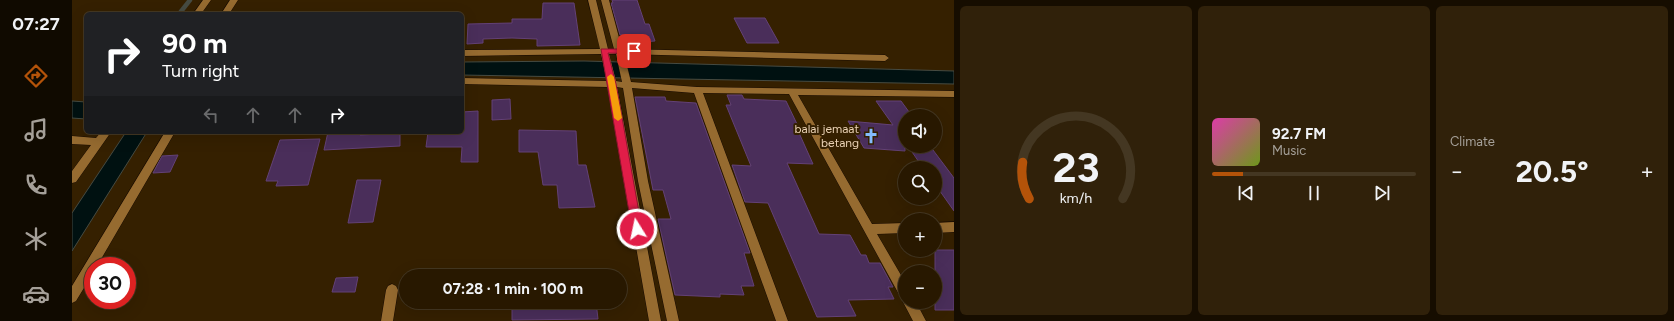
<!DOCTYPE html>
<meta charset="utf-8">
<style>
:root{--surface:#281800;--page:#30210a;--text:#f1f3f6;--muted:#a5a099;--line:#443722;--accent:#b45309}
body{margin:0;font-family:Figtree,sans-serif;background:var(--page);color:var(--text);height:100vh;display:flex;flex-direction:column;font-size:15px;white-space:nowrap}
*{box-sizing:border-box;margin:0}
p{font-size:13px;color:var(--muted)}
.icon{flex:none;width:22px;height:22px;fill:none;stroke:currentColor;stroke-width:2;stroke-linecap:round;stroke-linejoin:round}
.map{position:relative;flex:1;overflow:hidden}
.sheet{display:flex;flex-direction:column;gap:6px;padding:6px;background:#160d00;width:720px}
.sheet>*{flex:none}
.guide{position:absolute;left:12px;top:12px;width:380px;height:122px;border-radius:6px;box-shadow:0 4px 16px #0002,0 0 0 1px var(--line);background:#202124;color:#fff;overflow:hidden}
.tools{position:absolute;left:826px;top:109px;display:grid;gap:8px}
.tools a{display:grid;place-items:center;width:44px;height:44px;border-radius:50%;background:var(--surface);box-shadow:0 4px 16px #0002,0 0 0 1px var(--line);font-size:20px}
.speed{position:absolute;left:12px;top:257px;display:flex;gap:8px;font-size:20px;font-weight:700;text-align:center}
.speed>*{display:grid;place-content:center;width:52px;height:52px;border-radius:50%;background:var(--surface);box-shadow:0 4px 16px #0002,0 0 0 1px var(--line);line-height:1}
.speed .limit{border:6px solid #d22;background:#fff;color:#111}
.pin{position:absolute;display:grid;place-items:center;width:34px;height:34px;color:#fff;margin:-17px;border-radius:8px;box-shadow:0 2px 6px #0006}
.me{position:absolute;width:44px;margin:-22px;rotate:350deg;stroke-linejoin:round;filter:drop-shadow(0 0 3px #0008)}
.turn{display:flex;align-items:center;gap:14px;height:84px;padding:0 12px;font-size:18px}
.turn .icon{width:52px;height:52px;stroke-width:2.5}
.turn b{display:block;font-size:28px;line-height:34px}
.lanes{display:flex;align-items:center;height:38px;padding:0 12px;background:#0003;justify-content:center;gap:20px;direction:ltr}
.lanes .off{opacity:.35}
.big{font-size:30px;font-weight:700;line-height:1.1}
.sheet .widget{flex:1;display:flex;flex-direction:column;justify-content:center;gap:6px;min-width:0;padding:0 14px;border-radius:6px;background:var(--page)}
.sheet .dial{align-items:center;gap:0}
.dial svg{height:104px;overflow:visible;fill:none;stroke:var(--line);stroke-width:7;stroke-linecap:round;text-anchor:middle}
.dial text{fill:var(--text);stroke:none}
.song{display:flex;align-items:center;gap:12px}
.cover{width:48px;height:48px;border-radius:6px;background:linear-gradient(135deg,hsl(320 70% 55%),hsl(80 70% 35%))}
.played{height:4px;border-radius:2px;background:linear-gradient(90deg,var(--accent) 15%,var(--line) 15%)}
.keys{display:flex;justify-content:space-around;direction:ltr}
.heat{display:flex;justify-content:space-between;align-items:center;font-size:22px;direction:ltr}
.sheet .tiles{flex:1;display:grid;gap:6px;grid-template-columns:repeat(3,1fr)}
.trip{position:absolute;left:327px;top:269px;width:228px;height:40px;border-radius:20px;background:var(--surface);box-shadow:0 4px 16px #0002,0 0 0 1px var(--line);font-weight:700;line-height:40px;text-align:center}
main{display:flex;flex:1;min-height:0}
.menu{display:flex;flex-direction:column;width:72px;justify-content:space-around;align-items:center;background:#100a00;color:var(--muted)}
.menu .icon{width:28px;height:28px}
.menu .active{color:var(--accent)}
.menu b{font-size:18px;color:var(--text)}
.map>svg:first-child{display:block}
.water{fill:#011;stroke:#464b42}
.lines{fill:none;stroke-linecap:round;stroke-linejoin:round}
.stream{stroke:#464b42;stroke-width:4.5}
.building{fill:#4a2e5a;stroke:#634176}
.minor-casing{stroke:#180b00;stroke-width:1}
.minor{fill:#966b30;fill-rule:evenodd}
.route{fill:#e11d48;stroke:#92132f}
.slow{fill:#f59e0b}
.labels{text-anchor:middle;stroke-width:4;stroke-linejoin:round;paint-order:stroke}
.poi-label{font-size:12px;fill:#e9d1b4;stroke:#352000;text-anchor:end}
</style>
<main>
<nav class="menu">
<b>07:27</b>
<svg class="icon active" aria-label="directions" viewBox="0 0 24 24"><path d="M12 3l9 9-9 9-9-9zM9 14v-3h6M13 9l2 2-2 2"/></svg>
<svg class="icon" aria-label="music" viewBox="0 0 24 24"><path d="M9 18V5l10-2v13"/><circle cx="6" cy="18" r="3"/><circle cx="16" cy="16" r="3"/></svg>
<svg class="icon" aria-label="phone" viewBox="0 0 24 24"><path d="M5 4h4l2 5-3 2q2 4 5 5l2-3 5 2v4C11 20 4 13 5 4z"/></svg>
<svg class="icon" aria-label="climate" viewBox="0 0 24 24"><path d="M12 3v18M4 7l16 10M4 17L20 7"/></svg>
<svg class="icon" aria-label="car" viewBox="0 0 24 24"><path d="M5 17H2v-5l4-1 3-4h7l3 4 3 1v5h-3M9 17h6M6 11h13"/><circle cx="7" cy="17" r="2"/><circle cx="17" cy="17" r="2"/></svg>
</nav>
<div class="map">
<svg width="882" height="321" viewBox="0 0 882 321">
<rect width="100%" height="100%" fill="#352000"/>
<path class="water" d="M512,61L882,71V84L390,75V62Z
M0,101L14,102V119L0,118Z
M54,132H75L0,251V213Z"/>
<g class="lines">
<path class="stream" d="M107,14L118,0"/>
</g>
<path class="building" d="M540,0H565L573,24H577L583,41L555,43L552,35H548L539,3H541Z
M471,3H502L508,45L465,46V39L440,38L411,39V43L395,44L396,24L440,23V19H470Z
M662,18H693L707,43H675Z
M655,95H670L672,99L714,101L725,124H723L741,164L715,163L747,234L778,235L789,255H794L797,263H808L821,287H816L822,299L776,300L784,316L745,317L696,203L673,202L660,165L679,166L654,105H659Z
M563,97H593L594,101L624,103L678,253H672L682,286H669L672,295L648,294V297L603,295L586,219H599L591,190H581Z
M438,99L439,119L420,120V100Z
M804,101H829L840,116H833V151L792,148L776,121L821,125Z
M406,111V162H389L390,147H354L356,132H390V112Z
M447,130L504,131L506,165H514L523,207L487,208L485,185H471L466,152H447Z
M256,132H289L288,135L328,133V146L252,150Z
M248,139L236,185L204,186L206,181H194L208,140Z
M836,146H858L882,178V211L863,184V168H851Z
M106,155L98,172L81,173L90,156Z
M285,180H309L301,222L276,223Z
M863,250H882V310H863Z
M286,277L283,292H260L264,278Z
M440,302H524L526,319L440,320Z"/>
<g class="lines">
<defs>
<path id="minor" d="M131,0H139L129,14H121Z
M158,0H166L157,14H149Z
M516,0H524L536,49H542L529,0H537L550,49L813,55L817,58L813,61L552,54L559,82L625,87L882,91V97L726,95L800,224L833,223V233L805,234L833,282V302H844L854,321H841L831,302L832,299L829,298L717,94L631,93L716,321H704L622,93L560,88L576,181L607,321H595L566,181L551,88L545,87L589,321H577L536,87L390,84V78L535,81L529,54L390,56V50L528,49ZM537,54H544L550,82L544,81Z
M29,132H39L4,182L0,183V171L19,145L0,144V136L24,138Z
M93,132H103L25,266H21V273L4,301L0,303V286Z
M882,222V232L863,233V223Z
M320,284L324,286L326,290L321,321H309L314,290L316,286Z"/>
</defs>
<use href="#minor" class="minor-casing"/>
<use href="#minor" class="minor"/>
</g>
<path class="route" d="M529,49H562L565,51L562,54L536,53L544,84L570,229L565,233L560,229Z"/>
<path class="slow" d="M539,74L542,77L550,118L546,121L542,118L535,77Z"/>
<defs>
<symbol id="church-bare" viewBox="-9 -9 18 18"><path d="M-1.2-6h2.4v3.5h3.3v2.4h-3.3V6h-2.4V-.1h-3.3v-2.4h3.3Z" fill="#84bcfb" stroke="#352000" stroke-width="2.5" paint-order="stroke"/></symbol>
</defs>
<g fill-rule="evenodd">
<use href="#church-bare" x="788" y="125" width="22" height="22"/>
</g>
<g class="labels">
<g class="poi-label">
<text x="787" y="133">balai jemaat<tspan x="787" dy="14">betang</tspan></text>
</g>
</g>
</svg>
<div class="tools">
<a><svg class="icon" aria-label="sound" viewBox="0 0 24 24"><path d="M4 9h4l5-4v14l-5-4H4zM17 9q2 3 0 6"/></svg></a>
<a><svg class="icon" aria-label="search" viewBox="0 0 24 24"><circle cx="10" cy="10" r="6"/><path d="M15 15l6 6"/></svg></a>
<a>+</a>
<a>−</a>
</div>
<div class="speed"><div class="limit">30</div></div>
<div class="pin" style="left:562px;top:51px;background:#d93025"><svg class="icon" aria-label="arrive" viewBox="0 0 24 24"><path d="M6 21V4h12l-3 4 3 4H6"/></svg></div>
<svg class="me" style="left:565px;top:229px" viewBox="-20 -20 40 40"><circle r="17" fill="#e11d48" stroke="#fff" stroke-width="3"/><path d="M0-11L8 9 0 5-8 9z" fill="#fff"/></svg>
<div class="trip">07:28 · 1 min · 100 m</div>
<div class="guide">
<div class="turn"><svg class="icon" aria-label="right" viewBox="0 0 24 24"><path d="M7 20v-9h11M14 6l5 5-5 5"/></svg><div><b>90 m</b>Turn right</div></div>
<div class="lanes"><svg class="icon off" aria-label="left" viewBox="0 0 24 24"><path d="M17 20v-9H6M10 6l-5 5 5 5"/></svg><svg class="icon off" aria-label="ahead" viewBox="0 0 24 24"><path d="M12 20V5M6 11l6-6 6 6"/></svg><svg class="icon off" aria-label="ahead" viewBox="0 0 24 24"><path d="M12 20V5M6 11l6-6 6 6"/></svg><svg class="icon" aria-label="right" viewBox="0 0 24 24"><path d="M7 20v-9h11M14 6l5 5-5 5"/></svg></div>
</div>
</div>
<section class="sheet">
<div class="tiles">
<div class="widget dial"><svg viewBox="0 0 100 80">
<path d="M14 69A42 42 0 1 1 86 69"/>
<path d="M14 69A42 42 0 0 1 9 41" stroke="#b45309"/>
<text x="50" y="56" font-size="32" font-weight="700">23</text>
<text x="50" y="72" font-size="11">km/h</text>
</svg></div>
<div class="widget">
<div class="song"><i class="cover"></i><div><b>92.7 FM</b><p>Music</p></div></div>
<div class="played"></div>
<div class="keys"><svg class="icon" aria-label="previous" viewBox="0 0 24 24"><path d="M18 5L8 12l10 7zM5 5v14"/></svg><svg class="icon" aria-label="pause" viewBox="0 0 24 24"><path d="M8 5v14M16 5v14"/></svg><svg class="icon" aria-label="next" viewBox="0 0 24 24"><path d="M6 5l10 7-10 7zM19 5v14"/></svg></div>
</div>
<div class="widget"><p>Climate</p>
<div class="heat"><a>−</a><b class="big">20.5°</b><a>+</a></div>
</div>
</div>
</section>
</main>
